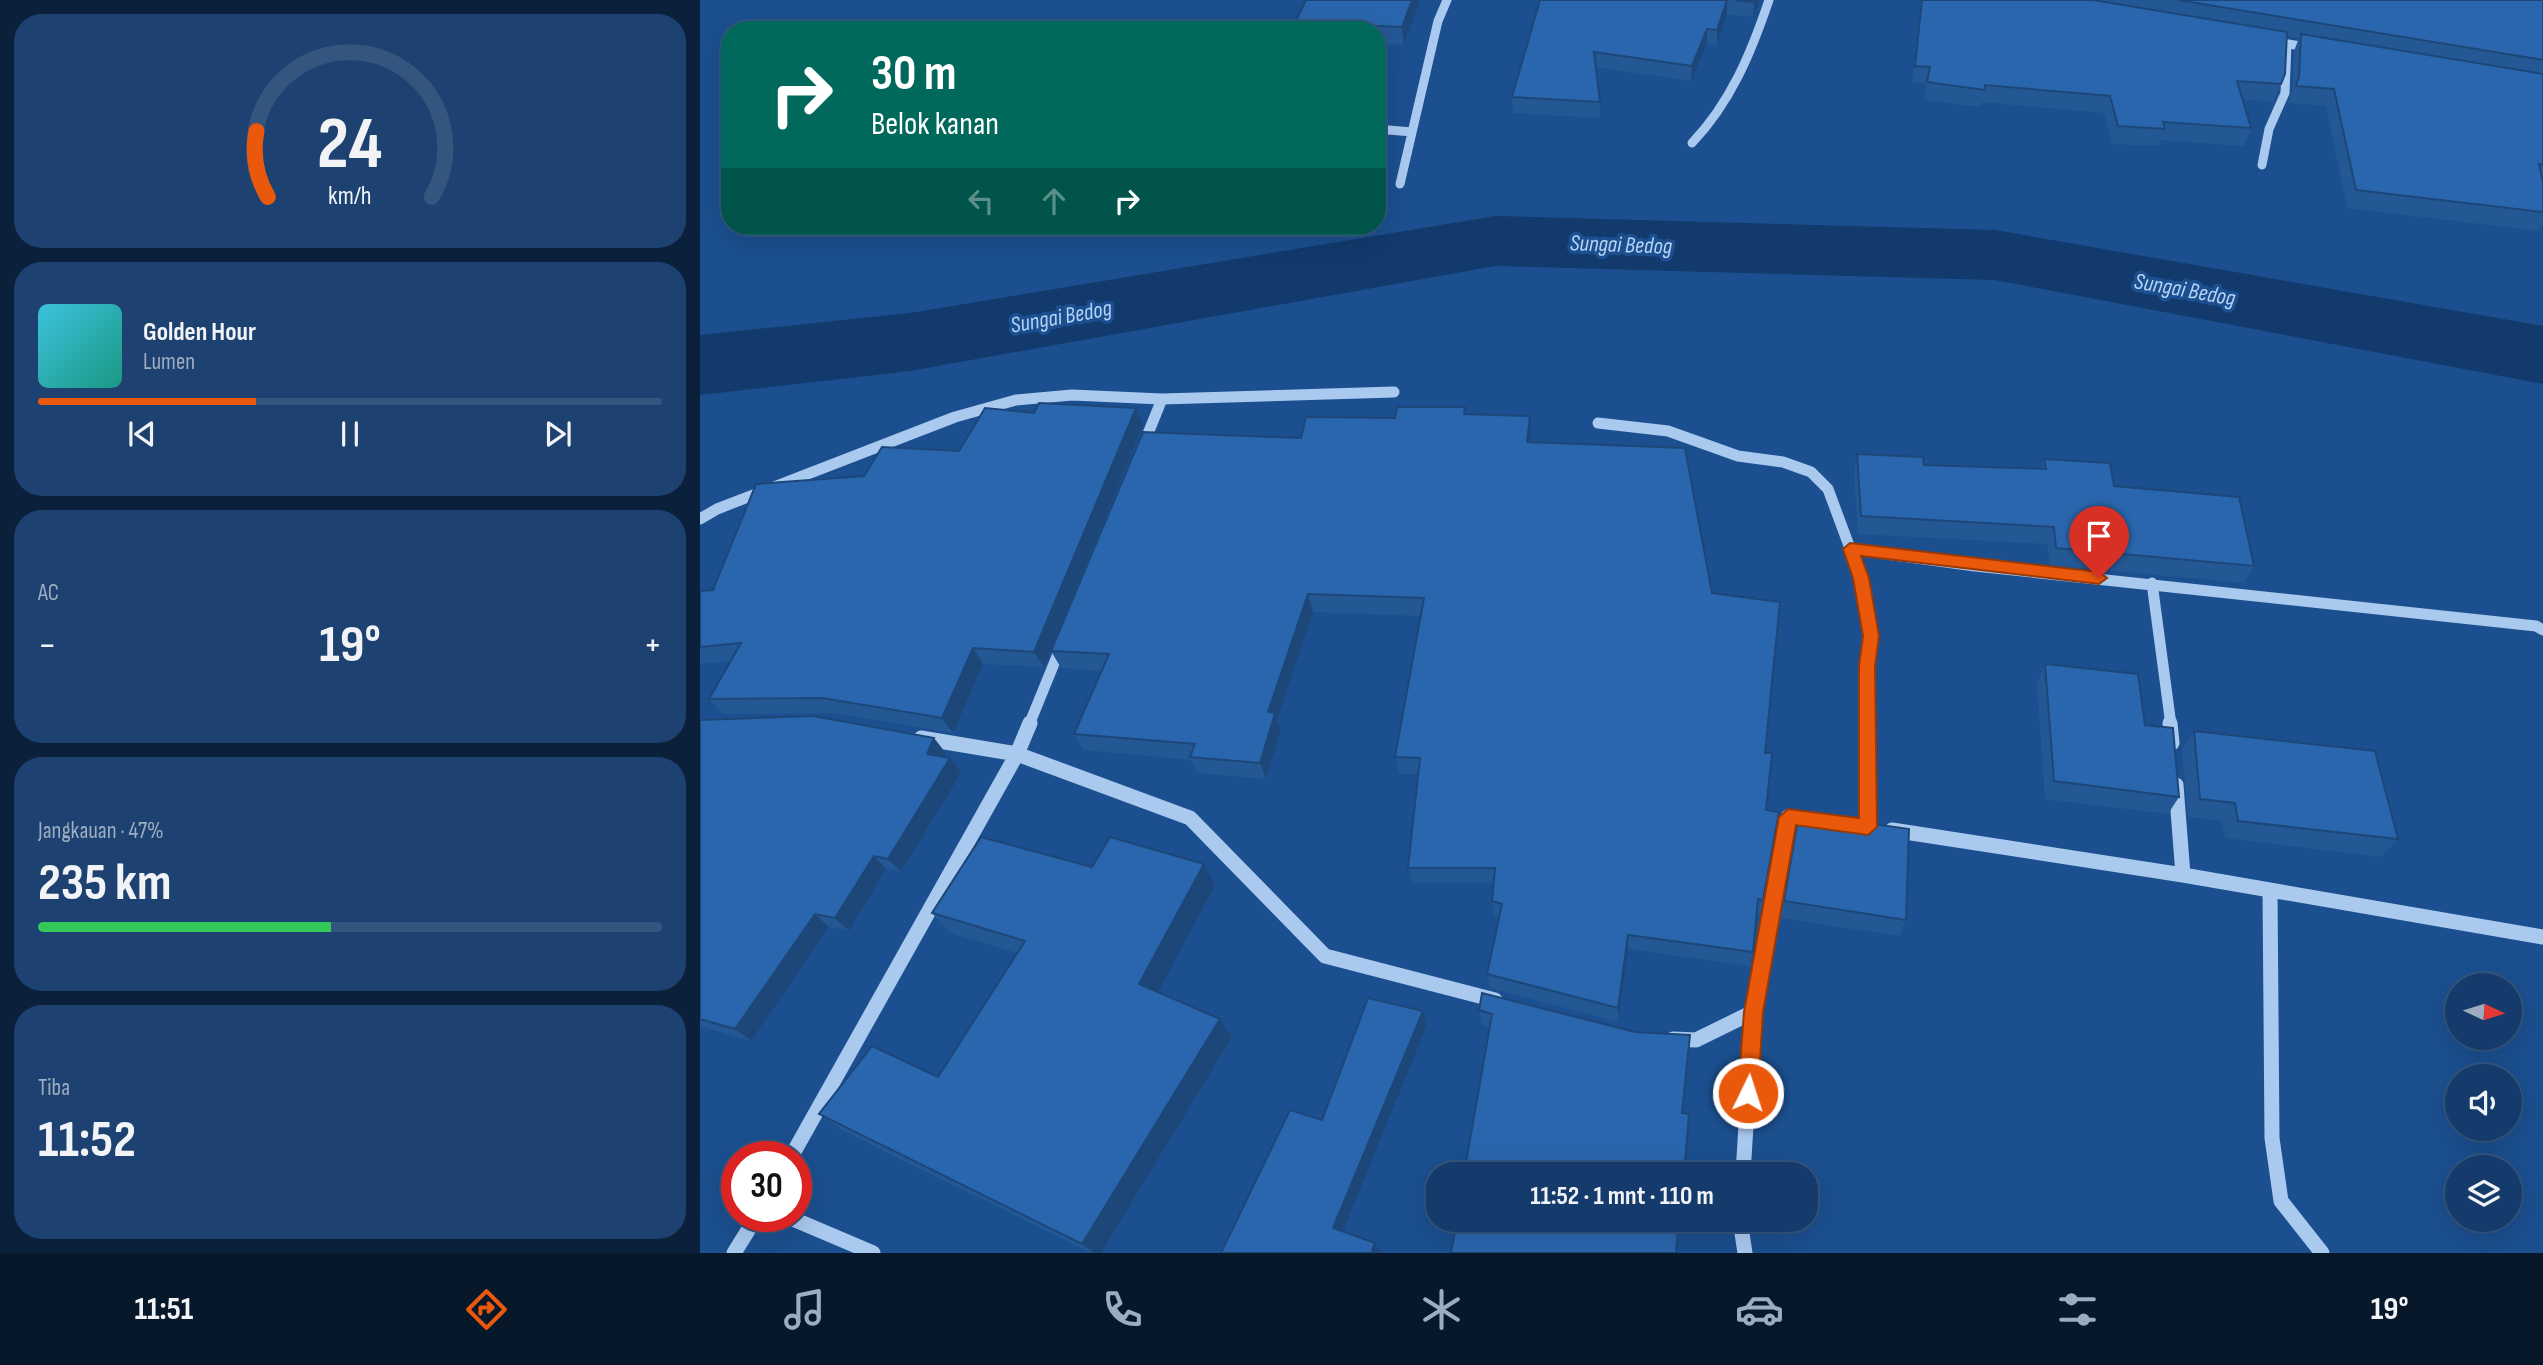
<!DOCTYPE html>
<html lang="id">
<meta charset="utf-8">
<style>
:root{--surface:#143b6b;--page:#1d4271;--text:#f1f3f6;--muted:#9dadc1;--line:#33557e;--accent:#ea580c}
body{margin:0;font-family:"Sofia Sans Condensed",sans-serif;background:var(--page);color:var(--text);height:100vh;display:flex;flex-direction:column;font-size:26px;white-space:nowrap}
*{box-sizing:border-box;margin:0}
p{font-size:23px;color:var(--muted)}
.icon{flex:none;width:38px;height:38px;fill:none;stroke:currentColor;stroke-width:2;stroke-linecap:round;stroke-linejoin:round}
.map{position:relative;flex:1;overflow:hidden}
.details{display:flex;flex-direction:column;gap:14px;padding:14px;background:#0b203b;width:700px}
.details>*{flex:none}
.guide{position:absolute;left:21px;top:21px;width:665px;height:214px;border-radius:28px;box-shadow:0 7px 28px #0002,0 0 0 2px var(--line);background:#00695c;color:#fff;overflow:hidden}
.needle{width:46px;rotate:94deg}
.buttons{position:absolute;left:1745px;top:973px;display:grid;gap:14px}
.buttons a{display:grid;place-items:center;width:77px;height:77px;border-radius:50%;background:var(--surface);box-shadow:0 7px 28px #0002,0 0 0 2px var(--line);font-size:35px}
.speed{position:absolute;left:21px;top:1141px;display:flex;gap:14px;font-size:35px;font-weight:700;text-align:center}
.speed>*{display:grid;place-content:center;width:91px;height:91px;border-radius:50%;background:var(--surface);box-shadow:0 7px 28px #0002,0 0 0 2px var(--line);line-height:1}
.speed .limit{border:10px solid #d22;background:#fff;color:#111}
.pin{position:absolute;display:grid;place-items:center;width:60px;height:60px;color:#fff;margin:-72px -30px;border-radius:50% 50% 50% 0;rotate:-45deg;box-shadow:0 0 7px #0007}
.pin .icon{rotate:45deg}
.me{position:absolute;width:77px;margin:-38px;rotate:4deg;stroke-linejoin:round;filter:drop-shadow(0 0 5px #0008)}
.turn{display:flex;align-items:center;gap:24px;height:147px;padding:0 35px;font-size:32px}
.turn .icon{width:91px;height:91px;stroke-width:2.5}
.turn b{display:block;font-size:49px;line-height:60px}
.lanes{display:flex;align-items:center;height:66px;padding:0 35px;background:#0003;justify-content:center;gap:35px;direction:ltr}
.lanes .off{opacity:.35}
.big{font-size:52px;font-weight:700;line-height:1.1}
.details .tile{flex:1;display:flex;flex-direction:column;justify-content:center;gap:10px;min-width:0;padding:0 24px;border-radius:28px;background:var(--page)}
.details .dial{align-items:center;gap:0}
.dial svg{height:182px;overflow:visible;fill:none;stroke:var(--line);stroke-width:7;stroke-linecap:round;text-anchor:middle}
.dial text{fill:var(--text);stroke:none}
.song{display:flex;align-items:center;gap:21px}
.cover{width:84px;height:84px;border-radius:10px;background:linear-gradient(135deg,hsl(190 70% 55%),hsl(170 70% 35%))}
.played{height:7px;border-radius:4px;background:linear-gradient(90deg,var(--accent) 35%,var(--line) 35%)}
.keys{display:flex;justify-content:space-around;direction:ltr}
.heat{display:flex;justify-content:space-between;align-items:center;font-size:38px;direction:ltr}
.charge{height:10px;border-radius:5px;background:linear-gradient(90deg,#34c759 47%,var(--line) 0)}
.trip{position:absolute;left:726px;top:1162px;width:392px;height:70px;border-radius:28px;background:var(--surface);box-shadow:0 7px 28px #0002,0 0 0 2px var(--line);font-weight:700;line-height:70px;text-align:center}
.tabs{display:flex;height:112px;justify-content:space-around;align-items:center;background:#08182b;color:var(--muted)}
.tabs .icon{width:49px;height:49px}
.tabs .selected{color:var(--accent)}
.tabs b{font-size:32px;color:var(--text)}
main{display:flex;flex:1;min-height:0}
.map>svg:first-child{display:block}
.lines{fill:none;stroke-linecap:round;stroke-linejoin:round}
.river{fill:#123a6d;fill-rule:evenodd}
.minor-far2{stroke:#a9c9ee;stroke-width:9}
.minor-far1{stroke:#a9c9ee;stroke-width:11}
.minor{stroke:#a9c9ee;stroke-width:15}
.wall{fill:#245895}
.shaded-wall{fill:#1d4779}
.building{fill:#2a66ad;stroke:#1d4779;stroke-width:2}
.route{fill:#ea580c;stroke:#983908;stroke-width:2}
.labels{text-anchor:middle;stroke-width:7;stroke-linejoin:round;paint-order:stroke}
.water-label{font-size:23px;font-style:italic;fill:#b5d3f5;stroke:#1b4f8f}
</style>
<main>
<section class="details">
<div class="tile dial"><svg viewBox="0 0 100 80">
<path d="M14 69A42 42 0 1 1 86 69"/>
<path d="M14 69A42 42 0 0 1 9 40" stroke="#ea580c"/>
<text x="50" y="56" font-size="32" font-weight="700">24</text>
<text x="50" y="72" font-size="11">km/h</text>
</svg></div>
<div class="tile">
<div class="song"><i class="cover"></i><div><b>Golden Hour</b><p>Lumen</p></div></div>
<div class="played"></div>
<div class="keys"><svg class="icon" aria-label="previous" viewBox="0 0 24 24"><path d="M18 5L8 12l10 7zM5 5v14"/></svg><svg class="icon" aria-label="pause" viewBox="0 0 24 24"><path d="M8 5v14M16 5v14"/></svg><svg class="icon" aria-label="next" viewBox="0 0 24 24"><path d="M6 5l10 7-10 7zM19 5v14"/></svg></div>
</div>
<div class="tile"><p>AC</p>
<div class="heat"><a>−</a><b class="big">19°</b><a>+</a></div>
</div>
<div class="tile"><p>Jangkauan · 47%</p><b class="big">235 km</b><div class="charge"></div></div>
<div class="tile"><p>Tiba</p><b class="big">11:52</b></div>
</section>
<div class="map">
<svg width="1843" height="1253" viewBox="0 0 1843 1253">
<rect width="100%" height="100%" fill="#1b4f8f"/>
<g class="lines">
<path class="river" d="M795,216L1295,230L1843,326V384L1295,280L795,266L210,371L0,395V335L210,313Z"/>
<path class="minor-far2" d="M1572,41L1612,48
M677,129L712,132
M992,143C1031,102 1051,53 1069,0
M1562,165L1569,129L1585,93L1587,44
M700,184L738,21L747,0"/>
<path class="minor-far1" d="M898,423L968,431L1038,456L1083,462L1111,472L1128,489L1161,578L1171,636L1167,666V725
M443,446L462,399
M0,519L17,509L255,417L316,400L372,395L462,399L694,392
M1150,549L1275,566L1836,626L1843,630
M1452,583L1471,725
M329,725L362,644"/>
<path class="minor" d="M1167,723L1168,827
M1470,723L1472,743
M221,738L317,754L490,818L625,956L795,1000
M1476,785L1483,875
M1192,830L1483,875L1843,937
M1570,890L1572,1138L1581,1201L1622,1253
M973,1039L996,1040L1053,1012
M91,1157L317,754L330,723
M1043,1174L1053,1012L1088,817L1115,820
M86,1216L173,1253
M1040,1220L1045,1253
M34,1253L57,1216"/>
</g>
<path class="wall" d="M720,0L704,45L677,44V30H597L595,23Z
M840,0H1060L1053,17L1027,14L1017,45L1007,44L991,81L896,67L900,102V118L813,113L812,97Z
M1221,0H1843V224L1839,231L1647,208L1626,106L1588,103L1592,93L1594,51L1599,38L1587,36L1585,74L1573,102L1543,99L1551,128L1544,146L1461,140L1459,146L1412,144L1404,113L1282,102L1281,107L1224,100L1226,84L1212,83Z
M765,407L766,414L831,434V442L1012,593L1065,753L1066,810L1079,812L1060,915L1056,914L1053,952L1050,966L928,949L918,1022L790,988L787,974L799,917L794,916L792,901L793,883H712L708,868L718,774H699L695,757L721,616L613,612L577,720L581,730L566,779L498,773L491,760L384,750L374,734L401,671L361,668L351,651L601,438L695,418Z
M436,408L443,425L344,667L283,664L253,733L135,713L23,714L9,699L31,661L0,664V591L13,590L259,451L334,413Z
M1157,454L1224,465L1341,468L1344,459L1414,486L1554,566L1544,583L1350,565L1347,544L1158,534L1154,471Z
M1345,664L1445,725L1479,797L1468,814L1345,799L1337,683Z
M0,720L245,752L243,757L250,758L261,773L201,872L186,869L149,931L129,927L51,1041L0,1026Z
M1494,731L1698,839L1681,857L1525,838L1522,821L1488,817L1482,749Z
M1099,813L1206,920L1200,936L1080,918Z
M392,867L515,885L458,992L532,1037L401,1253H391L142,1130L119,1114L238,1077L317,953L250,933L232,913Z
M782,993L982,1113L984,1174L789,1027L782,1025L779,1010Z"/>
<path class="shaded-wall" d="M712,0H720L704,45L702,27Z
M1027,0V14L1017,45V30Z
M1055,0H1060L1053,17L1054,2Z
M1007,29V44L991,81L992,66Z
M436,408L443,425L344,667L334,652Z
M830,416L831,434L829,460L827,442Z
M608,594L613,612L577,720L581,730L566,779L560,763L568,712Z
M273,648L283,664L253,733L242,718Z
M234,738L245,752L238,768L227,754Z
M250,758L261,773L201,872L188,859Z
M174,856L186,869L149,931L135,918Z
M504,864L515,885L453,1002L439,984Z
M115,914L129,927L51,1041L35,1029Z
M928,935V949L918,1022V1008Z
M723,1011L727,1025L640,1238L633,1228Z
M520,1019L532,1037L401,1253H394L382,1244Z
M675,1243L681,1252V1253H671Z"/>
<path class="building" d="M606,0H712L702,27L595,23Z
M840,0H1027L1017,30L1007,29L992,66L894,52L900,102L812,97Z
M1035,0H1055L1054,2Z
M1222,0H1393L1587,32L1585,74L1581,84L1537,81L1551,128L1463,122L1465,129L1418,126L1410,96L1285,85V90L1227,82L1230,67L1215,66Z
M1478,0H1843V60Z
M1601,34L1843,74V165L1839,164L1843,182V212L1656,190L1634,89L1596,86L1599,76Z
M339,403L436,408L334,652L273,648L242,718L122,698L9,699L41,643L0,647V591L13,590L56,484L164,476L182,447L259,451L285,408L334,413Z
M697,407H765L764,414L830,416L827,442L985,448L1012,593L1080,602L1065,753H1072L1066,810L1079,812L1063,900L1058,899L1053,952L928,935L918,1008L787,974L802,904L792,901L795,868H708L720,758L695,757L724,598L608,594L568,712L575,713L560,763L490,757L495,744L374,734L409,654L351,651L443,432L601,438L606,417L695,418Z
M1157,454L1223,457L1224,465L1346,469L1344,459L1410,463L1414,486L1539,497L1554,566L1356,548L1354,527L1161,516Z
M1345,664L1438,674L1445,725L1473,728L1479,797L1354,781Z
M113,716L234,738L227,754L250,758L188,859L174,856L135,918L115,914L35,1029L0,1019V720Z
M1494,731L1675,751L1698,839L1538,821L1535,803L1500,799Z
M1099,813L1209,829L1206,920L1084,901Z
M281,837L392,867L410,837L504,864L439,984L520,1019L382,1244L119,1114L172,1046L238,1077L325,941L232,913Z
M782,993L935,1032L990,1035L982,1113L989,1114L984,1174H764L792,1014L779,1010Z
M668,998L723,1011L633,1228L675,1243L671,1253H521L590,1110L622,1120Z
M757,1220H979L976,1253H751Z"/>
<path class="route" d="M1150,543L1399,572L1407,578L1399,584L1161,556L1169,578L1179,636L1175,666L1177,827L1168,835L1096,825L1063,1012L1058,1093L1055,1100L1048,1103L1041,1100L1038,1093L1044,1012L1079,817L1088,809L1159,818V666L1163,636L1153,578L1143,549Z"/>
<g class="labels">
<g class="water-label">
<text transform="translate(921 244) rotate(2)" y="8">Sungai Bedog</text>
<text transform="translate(1485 289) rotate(10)" y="8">Sungai Bedog</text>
<text transform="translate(361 316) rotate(-10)" y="8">Sungai Bedog</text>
</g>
</g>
</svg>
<div class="buttons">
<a><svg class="needle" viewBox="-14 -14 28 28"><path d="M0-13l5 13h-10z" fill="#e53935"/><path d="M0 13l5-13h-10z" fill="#9dadc1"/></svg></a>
<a><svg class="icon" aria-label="sound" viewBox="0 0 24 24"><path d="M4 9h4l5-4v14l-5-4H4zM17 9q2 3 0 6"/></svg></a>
<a><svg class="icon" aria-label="layers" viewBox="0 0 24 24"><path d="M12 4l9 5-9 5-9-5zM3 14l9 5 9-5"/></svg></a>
</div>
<div class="speed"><div class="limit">30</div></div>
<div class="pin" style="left:1399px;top:578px;background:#d93025"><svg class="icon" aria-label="arrive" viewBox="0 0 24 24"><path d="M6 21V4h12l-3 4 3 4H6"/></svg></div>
<svg class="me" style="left:1048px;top:1093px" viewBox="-20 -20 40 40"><circle r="17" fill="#ea580c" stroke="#fff" stroke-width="3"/><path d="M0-11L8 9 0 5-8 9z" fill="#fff"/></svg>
<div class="trip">11:52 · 1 mnt · 110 m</div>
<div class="guide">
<div class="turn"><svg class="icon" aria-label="right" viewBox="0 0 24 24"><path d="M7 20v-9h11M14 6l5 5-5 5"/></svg><div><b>30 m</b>Belok kanan</div></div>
<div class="lanes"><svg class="icon off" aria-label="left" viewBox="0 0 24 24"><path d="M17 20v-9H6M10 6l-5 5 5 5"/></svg><svg class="icon off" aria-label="ahead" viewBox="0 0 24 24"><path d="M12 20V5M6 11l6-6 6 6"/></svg><svg class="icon" aria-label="right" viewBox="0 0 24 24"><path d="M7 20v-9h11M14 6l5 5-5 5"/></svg></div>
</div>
</div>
</main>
<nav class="tabs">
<b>11:51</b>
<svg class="icon selected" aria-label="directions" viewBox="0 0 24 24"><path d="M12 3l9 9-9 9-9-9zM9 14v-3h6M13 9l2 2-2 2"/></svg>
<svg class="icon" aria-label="music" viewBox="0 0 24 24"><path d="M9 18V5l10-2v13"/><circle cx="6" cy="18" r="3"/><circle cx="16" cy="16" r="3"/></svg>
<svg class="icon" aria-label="phone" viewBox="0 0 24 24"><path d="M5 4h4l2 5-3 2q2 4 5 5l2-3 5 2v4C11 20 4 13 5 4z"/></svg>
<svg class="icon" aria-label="climate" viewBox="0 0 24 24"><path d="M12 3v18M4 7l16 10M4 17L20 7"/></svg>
<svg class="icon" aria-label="car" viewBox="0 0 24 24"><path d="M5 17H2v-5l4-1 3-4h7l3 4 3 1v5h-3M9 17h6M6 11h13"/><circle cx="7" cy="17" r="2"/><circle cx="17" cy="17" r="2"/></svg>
<svg class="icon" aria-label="filters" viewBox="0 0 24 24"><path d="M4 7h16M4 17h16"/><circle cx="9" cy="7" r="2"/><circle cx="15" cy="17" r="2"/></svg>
<b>19°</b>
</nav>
